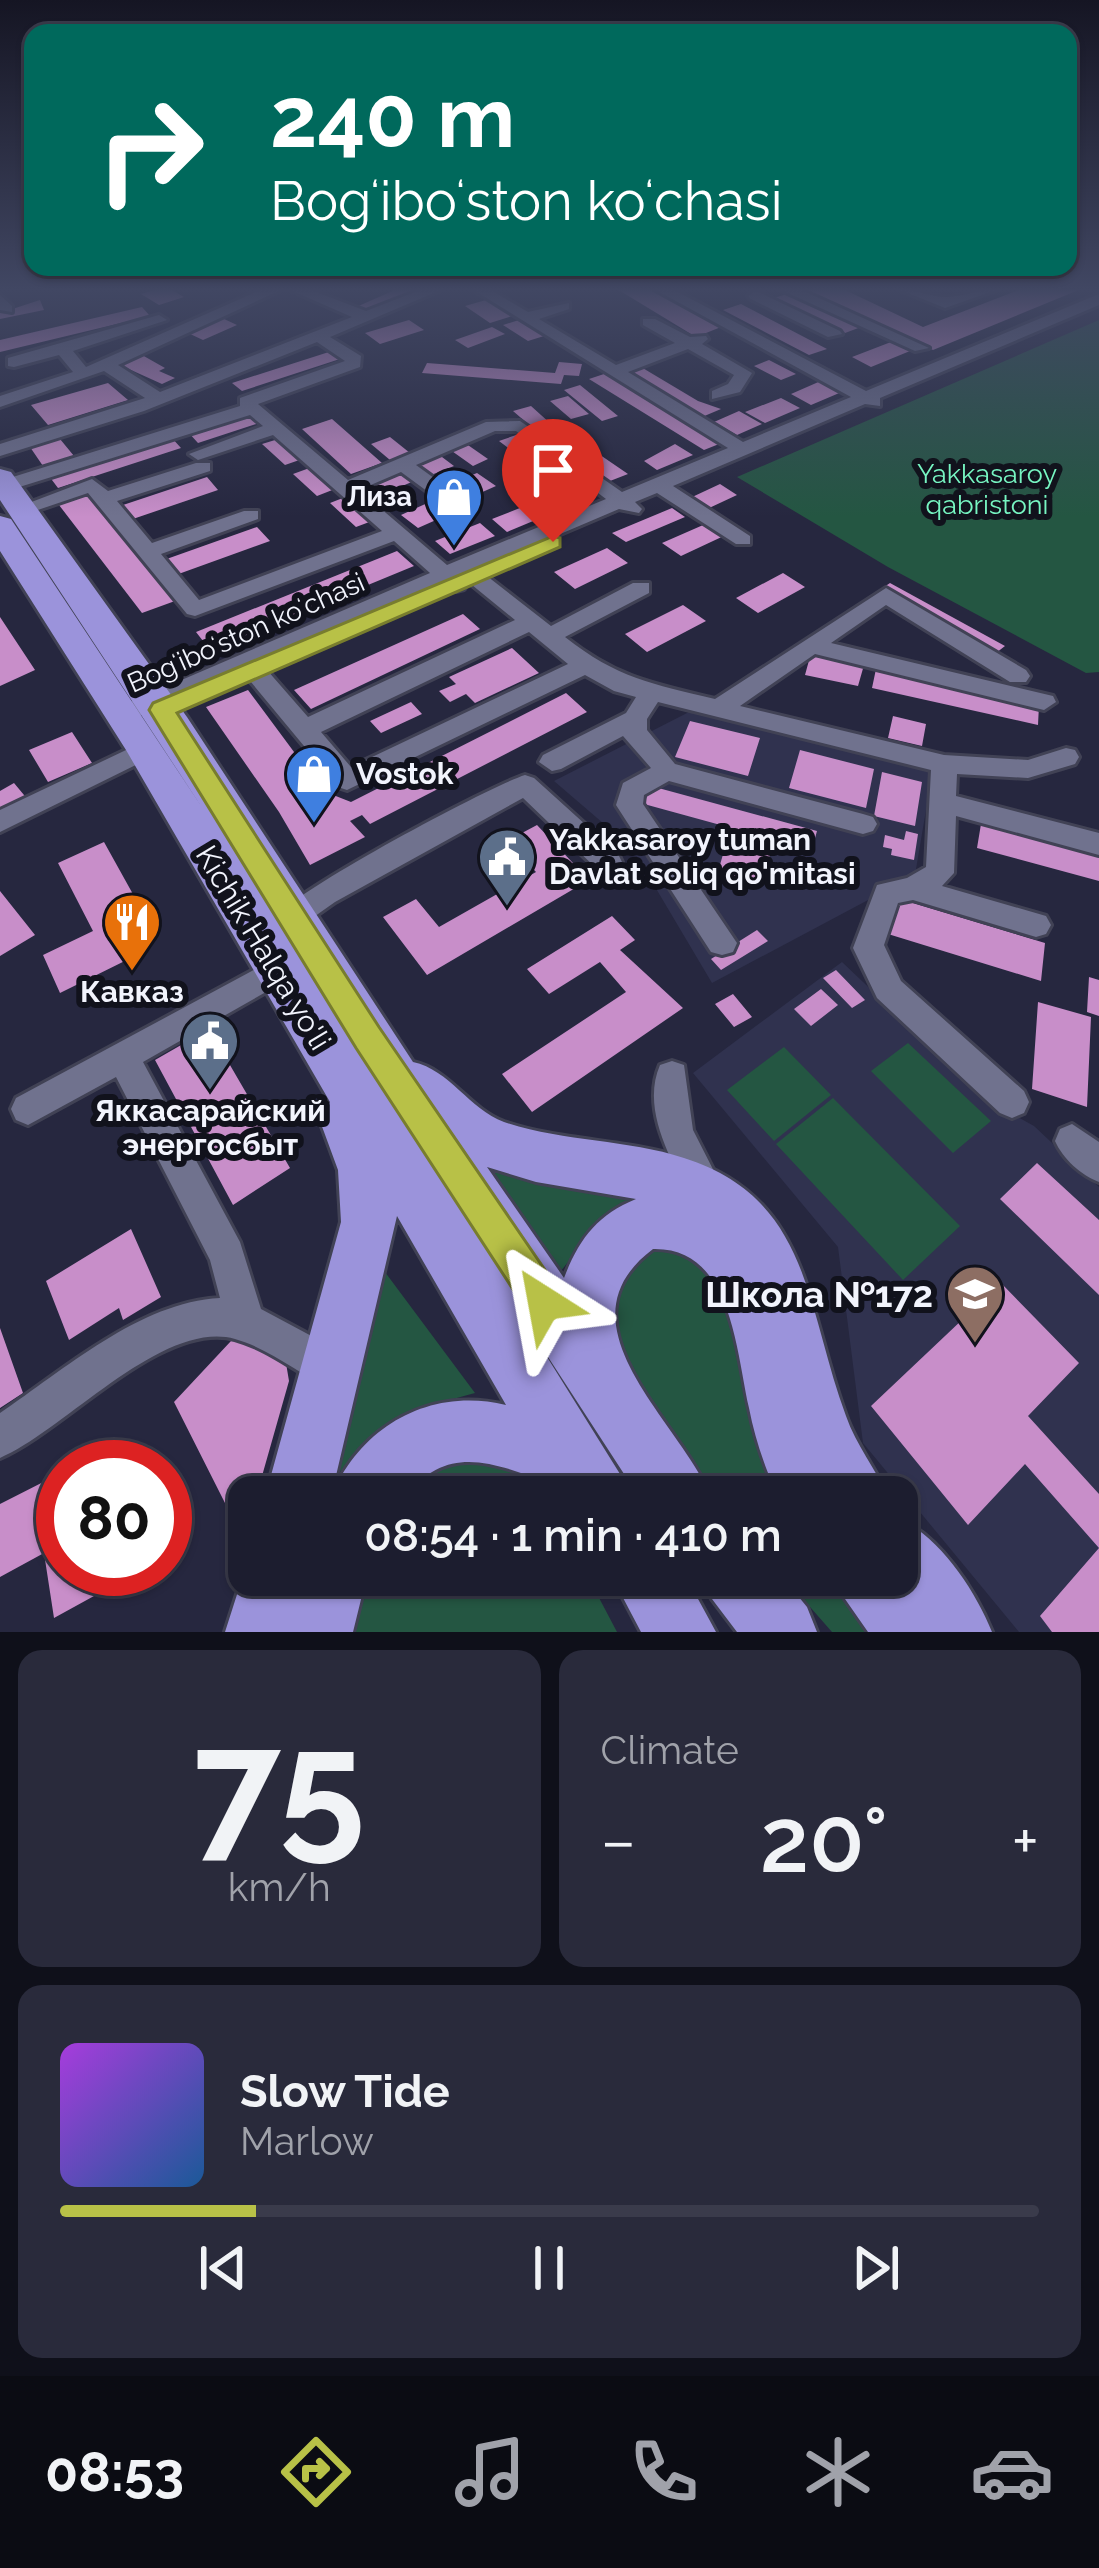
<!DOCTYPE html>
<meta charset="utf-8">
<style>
:root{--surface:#1c1d2f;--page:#292a3b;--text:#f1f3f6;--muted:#a0a2aa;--line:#3a3b4b;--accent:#b8c147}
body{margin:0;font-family:Raleway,sans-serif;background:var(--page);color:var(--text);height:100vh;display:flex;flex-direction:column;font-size:45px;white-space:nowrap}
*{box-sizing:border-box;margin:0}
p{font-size:39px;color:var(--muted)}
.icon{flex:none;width:66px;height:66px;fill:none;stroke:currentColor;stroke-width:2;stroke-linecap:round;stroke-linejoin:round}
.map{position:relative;height:1632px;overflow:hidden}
.panel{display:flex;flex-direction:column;gap:18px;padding:18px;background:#0f101a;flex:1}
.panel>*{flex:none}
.top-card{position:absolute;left:24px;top:24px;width:1053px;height:252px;border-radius:24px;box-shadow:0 3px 9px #0004,0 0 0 3px var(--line);background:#00695c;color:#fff;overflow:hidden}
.speed{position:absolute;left:36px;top:1440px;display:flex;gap:24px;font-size:60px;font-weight:700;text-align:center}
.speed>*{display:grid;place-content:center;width:156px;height:156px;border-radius:50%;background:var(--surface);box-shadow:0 3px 9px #0004,0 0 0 3px var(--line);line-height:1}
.speed .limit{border:18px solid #d22;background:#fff;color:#111}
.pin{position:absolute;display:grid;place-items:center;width:102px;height:102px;color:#fff;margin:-123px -51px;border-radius:50% 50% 50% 0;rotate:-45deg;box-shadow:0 0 12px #0007}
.pin .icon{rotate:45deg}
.me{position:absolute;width:132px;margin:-66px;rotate:326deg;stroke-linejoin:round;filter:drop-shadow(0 0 9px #0008)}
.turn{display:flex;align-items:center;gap:42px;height:252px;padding:0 48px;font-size:54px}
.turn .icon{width:156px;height:156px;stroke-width:2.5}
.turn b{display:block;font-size:84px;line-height:102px}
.big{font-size:90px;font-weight:600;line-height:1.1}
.panel .tile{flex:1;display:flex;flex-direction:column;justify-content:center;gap:18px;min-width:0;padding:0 42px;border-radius:24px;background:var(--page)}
.panel .dial{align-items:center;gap:0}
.dial b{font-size:156px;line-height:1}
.song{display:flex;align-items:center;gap:36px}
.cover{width:144px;height:144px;border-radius:18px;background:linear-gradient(135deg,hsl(280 70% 55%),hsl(210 70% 35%))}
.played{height:12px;border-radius:6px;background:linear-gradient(90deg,var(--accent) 20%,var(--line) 20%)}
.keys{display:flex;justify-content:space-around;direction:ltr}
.heat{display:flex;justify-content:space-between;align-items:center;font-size:66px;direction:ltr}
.panel .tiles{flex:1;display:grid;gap:18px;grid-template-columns:1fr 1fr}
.tile:last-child{grid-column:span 2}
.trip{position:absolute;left:228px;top:1476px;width:690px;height:120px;border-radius:24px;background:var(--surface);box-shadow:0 3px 9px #0004,0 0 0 3px var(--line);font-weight:600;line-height:120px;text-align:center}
.tab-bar{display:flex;height:192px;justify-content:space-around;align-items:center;background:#0b0c13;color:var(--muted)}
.tab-bar .icon{width:84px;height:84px}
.tab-bar .current{color:var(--accent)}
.tab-bar b{font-size:54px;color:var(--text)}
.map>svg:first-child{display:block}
.built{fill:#30324f}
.green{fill:#245642}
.building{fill:#c88ec9}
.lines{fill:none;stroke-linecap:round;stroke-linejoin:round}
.minor-casing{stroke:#414255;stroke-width:6}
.highway-casing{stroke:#414255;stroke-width:6}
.minor{fill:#70728e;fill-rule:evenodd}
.highway{fill:#9b93db;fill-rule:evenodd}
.route{fill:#b8c147;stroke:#787d2e;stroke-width:3}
.labels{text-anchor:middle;stroke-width:12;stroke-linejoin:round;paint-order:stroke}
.far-park-label{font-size:27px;fill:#77f5c2;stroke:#11121c}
.far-poi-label{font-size:27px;font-weight:bold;fill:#f2f4fd;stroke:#11121c;text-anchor:end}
.far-street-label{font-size:27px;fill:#f2f4fd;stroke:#11121c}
.poi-label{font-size:30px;font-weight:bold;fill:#f2f4fd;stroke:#11121c;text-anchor:start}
.street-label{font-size:30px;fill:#f2f4fd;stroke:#11121c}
.near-poi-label{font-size:36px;font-weight:bold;fill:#f2f4fd;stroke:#11121c;text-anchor:end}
</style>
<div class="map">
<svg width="1099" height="1632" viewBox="0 0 1099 1632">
<rect width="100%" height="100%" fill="#26273f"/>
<path class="built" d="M689,712L933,769L915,875L712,983L632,848L554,781Z
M842,962L986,1099L1034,1126L1099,1187V1632H1019L863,1443L838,1247L693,1073Z"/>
<path class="green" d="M1099,320V672L1086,673L888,567L737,477Z
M908,1043L991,1121L953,1153L871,1071Z
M784,1047L831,1095L774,1141L727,1090Z
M833,1098L960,1226L903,1280L776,1144Z
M489,1170L668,1194L595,1228L557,1276Z
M656,1234L720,1272L780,1497H716C662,1428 620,1386 606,1296Z
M379,1264L475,1393C404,1411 371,1433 326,1489Z
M418,1457L496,1459L543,1489L547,1497H381Z
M354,1575H587L617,1632H341Z
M782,1575H838L882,1632H832Z"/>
<path class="building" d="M158,289H170L184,297L159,305L141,294Z
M397,289H420L366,313L354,308Z
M617,289H649L721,327L696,337Z
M800,289H843L923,327L1021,289H1081L933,350Z
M790,293L861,327L845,333L774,298Z
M40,300L44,310L0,319V313Z
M486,300L512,316L490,323L465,306Z
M741,304L827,349L809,355L723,310Z
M142,307L150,316L0,352V340Z
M222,318L237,325L203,340L188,333Z
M409,320L424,330L380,344L365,333Z
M519,320L544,336L528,341L503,325Z
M492,327L505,334L468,348L455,340Z
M891,342L910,351L871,367L852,357Z
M332,351L343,358L242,391L232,383Z
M142,355L165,368L159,371L175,378L162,384L120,365Z
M769,360L796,374L781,380L754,366Z
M559,362L582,364L579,376L564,375L561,384L422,373L427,363L555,373Z
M641,367L698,401L721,409L702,417L628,372Z
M607,373L680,420L719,444L704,450L589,379Z
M823,380L844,391L811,405L791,394Z
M108,383L128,400L48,425L31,405Z
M580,385L618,416L602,421L564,390Z
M568,396L589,414L571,419L550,401Z
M781,398L800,408L765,423L745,412Z
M531,406L551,424L534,429L513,411Z
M739,411L762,424L737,435L714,422Z
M252,412L262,422L198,443L188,432Z
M332,419L382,463L351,474L302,429Z
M522,433L549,453L526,461L499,441Z
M571,435L628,474L610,481L554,442Z
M171,437L181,448L58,488L49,476Z
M285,437L308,457L285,465L262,444Z
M390,437L410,453L390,460L371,444Z
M60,439L74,456L43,466L30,447Z
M465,443L488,459L473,466L449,449Z
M675,444L693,455L657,470L644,461Z
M438,454L454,466L426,477L410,466Z
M315,466L340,487L317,496L293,474Z
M399,469L414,481L381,495L365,483Z
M477,473L496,486L469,498L450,484Z
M207,477L218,490L127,521L117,507Z
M584,482L600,493L564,508L548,496Z
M720,484L737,495L707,509L690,498Z
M353,494L380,518L356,527L330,503Z
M89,495L175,601L142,613L59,505Z
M445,495L463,508L418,528L401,515Z
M535,502L550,514L507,532L492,519Z
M672,508L685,517L626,542L612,533Z
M710,522L728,534L681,556L662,543Z
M480,523L495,536L450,554L435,541Z
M257,527L270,541L173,576L161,561Z
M607,548L628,563L575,589L554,572Z
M397,551L414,566L210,650L196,632Z
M783,573L805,587L758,613L736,598Z
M890,583L1005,646L996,653L881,589Z
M683,605L706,621L647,652L625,634Z
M463,614L480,629L311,709L294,690Z
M0,617L35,670L0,686Z
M512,648L539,673L475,703L466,694L450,702L439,691L456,684L449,677Z
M811,653L864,665L858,686L805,675Z
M876,669L1039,705L1038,725L872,688Z
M248,690L323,791L351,802L566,693L587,712L370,824L362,815L350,821L365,837L310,865L279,812L206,707Z
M411,702L422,714L381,733L370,721Z
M893,716L926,724L922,746L888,738Z
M690,721L760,738L748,776L675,757Z
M72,732L92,763L48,782L29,750Z
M800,750L874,769L866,808L789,788Z
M882,772L922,782L915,826L874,816Z
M14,783L29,801L0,816V791Z
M651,786L817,831L812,849L775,839L760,887L717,875L724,851L738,855L746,832L644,804Z
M981,824L1099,855V881L977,848Z
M537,825L589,880L427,975L383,917L416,899L439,927L536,872L507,841Z
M906,831L918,834L914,860L891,855L892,849L883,847L885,835L904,840Z
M104,842L139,905L122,913L143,952L60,993L43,955L93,931L58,863Z
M0,891L35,935L0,956Z
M896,898L1045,943L1041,981L888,934Z
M612,916L635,940L620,950L683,1008L532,1112L502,1074L626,992L600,962L549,994L527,969Z
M757,930L768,941L721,970L711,959Z
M836,970L865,1000L852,1008L823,978Z
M1089,977L1099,980V1016L1087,1012Z
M821,989L838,1005L811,1026L794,1009Z
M733,994L752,1017L734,1027L715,1004Z
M1038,1002L1091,1017L1087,1107L1032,1089Z
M209,1029L290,1168L233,1205L155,1060Z
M1037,1163L1099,1220V1295L1000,1199Z
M131,1229L161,1297L123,1320L119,1308L69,1340L46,1281Z
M1001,1283L1079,1363L1028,1416L1099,1494V1632H1052L1040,1616L1099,1548L1025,1464L968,1525L871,1406Z
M0,1328L23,1393L0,1408Z
M241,1337L273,1352L286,1363L289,1381L262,1476L226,1505L174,1402L231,1341Z
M127,1439L133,1467H72Z
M63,1472V1569H89L94,1596L54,1618L44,1553L0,1577V1504Z"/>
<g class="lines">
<defs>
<path id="minor" d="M263,289H283L118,365L160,392L352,317L288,289H308L366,311L423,289H443L330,337L361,356L360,367L258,404L348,480L486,422L520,421L622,492L728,448L472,289H489L528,312L569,303V309L539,319L616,365L675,343L643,325V319H655L690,337L706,336L708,339L702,344L752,373L740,392L712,399V391L728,384L734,375L688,349L628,372L743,442L851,397L654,289H672L866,391L1099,294V305L880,398V406L865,404L673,486L750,536V544H736L657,493L635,502L642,509L639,513L619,509L478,569L551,626L633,583H649V593L565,637C617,678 652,684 715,699L886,588L1026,670L1030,676L1026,682H1010L886,605L831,643L1053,696L1056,702L1044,710L815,654L740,706L944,755L1028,760L1066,748L1075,750L1079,757L1075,764L1028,778L957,774L956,796L1099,833V855L956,816L954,873L942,886L1046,916L1051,925L1046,934L1036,937L913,900L898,903L884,945L901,981L1024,1091L1029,1102L1024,1113L1012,1118L1000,1113L877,998L853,948L877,885L907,878L926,867L931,770L658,702L647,719V730L675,764L863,814L873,817L877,824L873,831L863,834L669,781L644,795L643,804L737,943L733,952L722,955L711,952L616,805L623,783L651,768L623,736L561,769L552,771L539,762L543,755L626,713L636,697L614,691L585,675L347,790L338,787L241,670L146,715H128L125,709L128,703L430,573L394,541L195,616L187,614L88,493L23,515L13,509L92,479L108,491L196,463H210V471L117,501L152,543L244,511H258V519L161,554L199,600L382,531L273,435L198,460L189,454L263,426L250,415L13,489H0V481L240,406V398L345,361L317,342L144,411L0,456V444L145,398L104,371L0,407V396L73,372L59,355L14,367L8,366V358L159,315L167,320L73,351L86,367ZM495,431H516L606,499L447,565L359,490L401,472L435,497H449V489L416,465ZM461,576L515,620L308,717L260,662L443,584L456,591L464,589L467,584ZM529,632L568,664L351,767L321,732Z
M779,289H799L929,348L915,351Z
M898,289C915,289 933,298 948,297C966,296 980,289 999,289L945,308Z
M756,291L840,331L842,334L828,337L751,299L748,296Z
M0,295L12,306V312L0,310Z
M145,741L158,750L154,756L0,832V810Z
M525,775L534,778L618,854L622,862L618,870H598L523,798L335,902L301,926L291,930L281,926L276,918C289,893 490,786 525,775Z
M276,958L287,962L291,971L287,980L143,1062L240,1242L261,1309L347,1355L353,1369L347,1383L333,1389C299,1375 271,1349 235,1339C162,1319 64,1431 0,1458V1413C64,1370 140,1302 220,1298L210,1260L116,1077L28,1125L16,1120L11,1109L16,1098Z
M672,1061L684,1065L693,1130L724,1191L719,1203L706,1209L693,1203C674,1164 640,1111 660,1065Z
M1072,1124L1099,1142V1182C1081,1175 1063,1159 1055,1141L1060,1129Z"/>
<path id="highway" d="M0,469L11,472L187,717L413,1062C450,1070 469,1109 504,1122C562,1142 626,1139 684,1158C811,1198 806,1309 846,1416C856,1445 876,1469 888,1497H778C765,1468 755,1439 749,1408C736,1351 732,1247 653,1249C553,1324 680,1421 711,1497H639L524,1320L620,1474L630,1497H560L552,1484C496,1464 448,1441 405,1497H265L341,1222L338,1170L320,1121L330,1102L126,750L0,551V516L11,519L203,809L0,500ZM487,1167L536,1182L636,1199C597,1215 579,1239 564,1278ZM397,1216L506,1405C431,1387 361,1425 331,1497Z
M897,1518C939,1535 975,1590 992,1632H868L845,1599L835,1575H897Z
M249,1557V1575H367L353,1632H225Z
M611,1575H685L716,1632H641Z
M702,1575H781L807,1607L817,1632H737L712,1599Z"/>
</defs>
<use href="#minor" class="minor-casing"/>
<use href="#highway" class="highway-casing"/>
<use href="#minor" class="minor"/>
<use href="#highway" class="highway"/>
</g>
<linearGradient id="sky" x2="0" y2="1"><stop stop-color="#151523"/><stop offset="0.56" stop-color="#414763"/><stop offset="1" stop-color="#414763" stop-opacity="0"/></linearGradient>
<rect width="1099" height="517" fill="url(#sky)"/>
<path class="route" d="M553,536L560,538V547L177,713L379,1027L558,1289L564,1303L558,1317L544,1322L531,1317L356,1048L149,710L153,703Z"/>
<defs>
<symbol id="shop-pin" viewBox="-11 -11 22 30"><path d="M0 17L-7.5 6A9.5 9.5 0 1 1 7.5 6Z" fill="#3f7fe0" stroke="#11121c"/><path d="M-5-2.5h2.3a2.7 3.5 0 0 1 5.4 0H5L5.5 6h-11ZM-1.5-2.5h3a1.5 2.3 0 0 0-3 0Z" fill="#fff"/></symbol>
<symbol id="civic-pin" viewBox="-11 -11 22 30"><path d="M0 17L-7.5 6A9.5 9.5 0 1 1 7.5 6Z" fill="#5c6f8a" stroke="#11121c"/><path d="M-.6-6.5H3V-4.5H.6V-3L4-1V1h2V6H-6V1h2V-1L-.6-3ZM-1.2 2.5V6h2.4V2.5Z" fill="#fff"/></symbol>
<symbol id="restaurant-pin" viewBox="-11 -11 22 30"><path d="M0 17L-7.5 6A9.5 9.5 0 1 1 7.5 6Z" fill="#e8710a" stroke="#11121c"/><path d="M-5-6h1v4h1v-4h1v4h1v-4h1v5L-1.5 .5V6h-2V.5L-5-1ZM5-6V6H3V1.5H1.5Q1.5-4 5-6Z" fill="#fff"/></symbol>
<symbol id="school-pin" viewBox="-11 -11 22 30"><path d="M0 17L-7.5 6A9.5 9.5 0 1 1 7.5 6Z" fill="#8d6e63" stroke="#11121c"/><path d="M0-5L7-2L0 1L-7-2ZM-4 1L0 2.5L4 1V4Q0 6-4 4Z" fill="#fff"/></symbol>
</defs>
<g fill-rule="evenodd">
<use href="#shop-pin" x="421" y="464" width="66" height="90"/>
<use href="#shop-pin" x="281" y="741" width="66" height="90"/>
<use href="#civic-pin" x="474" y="824" width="66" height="90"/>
<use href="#restaurant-pin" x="99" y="889" width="66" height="90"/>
<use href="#civic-pin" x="177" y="1008" width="66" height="90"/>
<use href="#school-pin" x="942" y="1261" width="66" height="90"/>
</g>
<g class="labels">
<g class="far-park-label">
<text x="987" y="483">Yakkasaroy<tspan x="987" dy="31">qabristoni</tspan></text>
</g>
<g class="far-poi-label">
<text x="412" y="506">Лиза</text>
</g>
<g class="far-street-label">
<text transform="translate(246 633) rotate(-24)" y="9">Bogʻiboʻston koʻchasi</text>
</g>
<g class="poi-label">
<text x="356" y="784">Vostok</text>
<text x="549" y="850">Yakkasaroy tuman<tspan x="549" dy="34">Davlat soliq qo'mitasi</tspan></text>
<text x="132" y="1002" text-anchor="middle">Кавказ</text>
<text x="210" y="1121" text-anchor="middle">Яккасарайский<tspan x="210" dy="34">энергосбыт</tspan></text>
</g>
<g class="street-label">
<text transform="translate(263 948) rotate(59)" y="10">Kichik Halqa yo'li</text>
</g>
<g class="near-poi-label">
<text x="933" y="1307">Школа №172</text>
</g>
</g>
</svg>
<div class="speed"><div class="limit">80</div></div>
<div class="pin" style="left:553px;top:542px;background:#d93025"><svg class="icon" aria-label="arrive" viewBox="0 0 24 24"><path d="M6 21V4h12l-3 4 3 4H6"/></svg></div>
<svg class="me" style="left:544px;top:1303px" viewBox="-20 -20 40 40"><path d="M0-17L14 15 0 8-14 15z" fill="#b8c147" stroke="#fff" stroke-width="4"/></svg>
<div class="trip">08:54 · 1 min · 410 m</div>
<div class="top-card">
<div class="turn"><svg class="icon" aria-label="right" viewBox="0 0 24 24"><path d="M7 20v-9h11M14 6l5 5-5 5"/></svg><div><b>240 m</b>Bogʻiboʻston koʻchasi</div></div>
</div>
</div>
<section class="panel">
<div class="tiles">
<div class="tile dial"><b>75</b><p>km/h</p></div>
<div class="tile"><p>Climate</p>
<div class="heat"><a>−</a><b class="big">20°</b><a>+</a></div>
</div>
<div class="tile">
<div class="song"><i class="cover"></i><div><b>Slow Tide</b><p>Marlow</p></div></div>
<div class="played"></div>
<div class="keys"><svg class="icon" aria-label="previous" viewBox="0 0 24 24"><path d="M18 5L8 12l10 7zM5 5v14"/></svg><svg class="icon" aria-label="pause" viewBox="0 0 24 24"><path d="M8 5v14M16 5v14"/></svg><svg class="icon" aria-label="next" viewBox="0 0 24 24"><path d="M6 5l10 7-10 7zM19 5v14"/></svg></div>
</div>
</div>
</section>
<nav class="tab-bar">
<b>08:53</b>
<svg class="icon current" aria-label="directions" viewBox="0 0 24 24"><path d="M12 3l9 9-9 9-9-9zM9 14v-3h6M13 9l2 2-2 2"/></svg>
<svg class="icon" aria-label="music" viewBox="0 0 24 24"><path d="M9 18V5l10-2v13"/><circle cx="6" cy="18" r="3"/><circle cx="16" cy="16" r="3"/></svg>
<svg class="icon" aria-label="phone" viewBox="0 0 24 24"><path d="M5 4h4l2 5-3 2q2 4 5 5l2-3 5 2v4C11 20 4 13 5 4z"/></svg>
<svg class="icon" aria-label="climate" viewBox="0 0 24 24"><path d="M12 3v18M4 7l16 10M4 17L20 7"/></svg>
<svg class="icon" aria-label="car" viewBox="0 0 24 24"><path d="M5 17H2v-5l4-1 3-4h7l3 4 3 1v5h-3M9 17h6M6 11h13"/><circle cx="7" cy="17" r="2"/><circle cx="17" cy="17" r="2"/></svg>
</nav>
